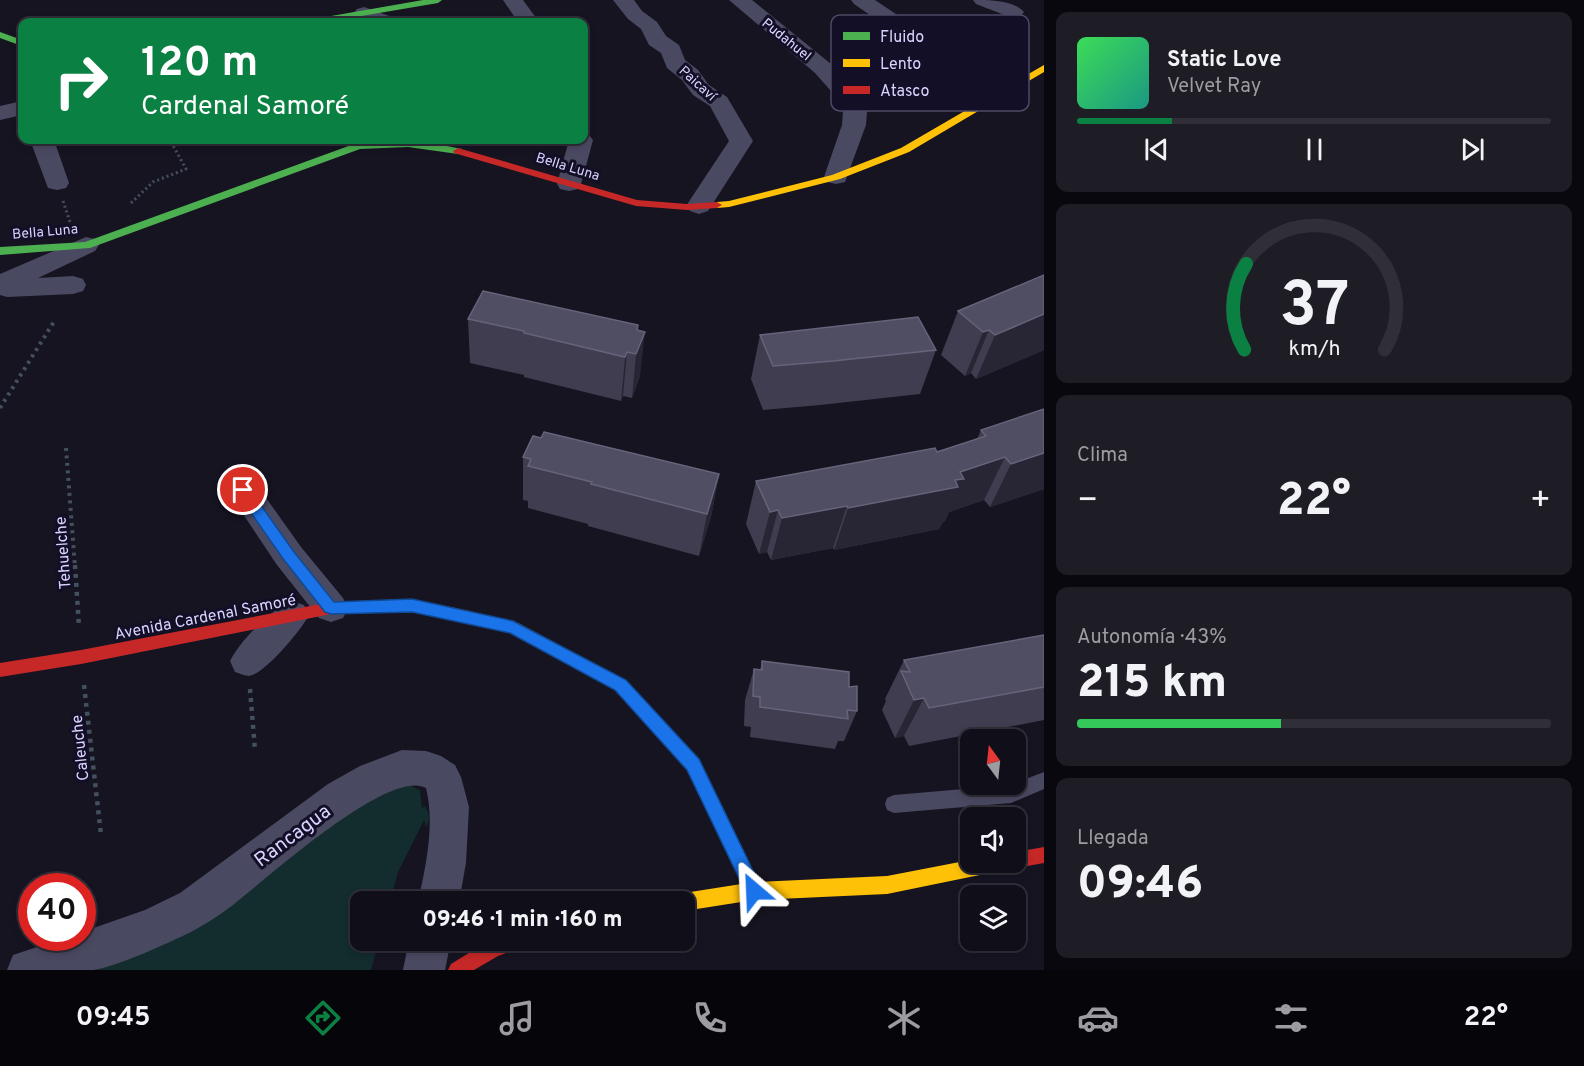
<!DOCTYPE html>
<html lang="es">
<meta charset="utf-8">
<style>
:root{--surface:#100f19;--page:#1e1d26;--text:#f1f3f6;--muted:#9c9ca2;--line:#302f38;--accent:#0b8043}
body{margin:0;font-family:Overpass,sans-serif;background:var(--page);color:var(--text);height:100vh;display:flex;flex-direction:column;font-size:22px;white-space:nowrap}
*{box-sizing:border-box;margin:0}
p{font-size:20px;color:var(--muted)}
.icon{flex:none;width:33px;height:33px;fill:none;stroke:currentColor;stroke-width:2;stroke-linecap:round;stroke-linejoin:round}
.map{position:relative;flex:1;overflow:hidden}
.sheet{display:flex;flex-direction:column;gap:12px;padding:12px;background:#09080e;width:540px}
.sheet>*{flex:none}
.hud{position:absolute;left:18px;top:18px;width:570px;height:126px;border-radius:12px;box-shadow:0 3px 9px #0003,0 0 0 2px var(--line);background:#0b8043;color:#fff;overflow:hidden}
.needle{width:39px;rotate:345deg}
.buttons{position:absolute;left:960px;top:729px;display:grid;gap:12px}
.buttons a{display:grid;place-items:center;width:66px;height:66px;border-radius:12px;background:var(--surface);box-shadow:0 3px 9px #0003,0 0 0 2px var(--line);font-size:30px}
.speed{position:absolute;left:18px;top:873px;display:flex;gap:12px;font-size:30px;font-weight:700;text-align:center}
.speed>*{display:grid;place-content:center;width:78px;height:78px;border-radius:50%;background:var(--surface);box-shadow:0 3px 9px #0003,0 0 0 2px var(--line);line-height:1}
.speed .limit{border:9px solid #d22;background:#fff;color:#111}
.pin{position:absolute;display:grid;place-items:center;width:51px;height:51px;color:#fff;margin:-26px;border:3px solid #fff;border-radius:50%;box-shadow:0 2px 6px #0007}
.me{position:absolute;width:66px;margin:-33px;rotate:334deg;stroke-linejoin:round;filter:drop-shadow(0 0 4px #0008)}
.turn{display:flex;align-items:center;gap:21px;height:126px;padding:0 24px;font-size:27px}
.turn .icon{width:78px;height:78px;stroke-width:2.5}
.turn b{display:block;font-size:42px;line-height:51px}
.big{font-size:45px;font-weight:800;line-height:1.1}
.sheet .card{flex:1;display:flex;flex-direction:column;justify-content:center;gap:9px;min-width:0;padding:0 21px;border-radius:12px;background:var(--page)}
.sheet .dial{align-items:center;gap:0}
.dial svg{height:156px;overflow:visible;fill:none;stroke:var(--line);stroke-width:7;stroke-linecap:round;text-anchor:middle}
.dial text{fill:var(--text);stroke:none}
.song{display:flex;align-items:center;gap:18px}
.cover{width:72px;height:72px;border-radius:9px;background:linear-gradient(135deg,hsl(130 70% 55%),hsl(170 70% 35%))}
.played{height:6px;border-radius:3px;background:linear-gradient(90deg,var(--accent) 20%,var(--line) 20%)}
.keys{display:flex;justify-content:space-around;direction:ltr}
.heat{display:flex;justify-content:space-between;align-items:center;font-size:33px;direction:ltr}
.charge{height:9px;border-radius:4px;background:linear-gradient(90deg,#34c759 43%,var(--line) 0)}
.trip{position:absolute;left:350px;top:891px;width:345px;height:60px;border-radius:12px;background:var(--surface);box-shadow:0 3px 9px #0003,0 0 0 2px var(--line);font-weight:800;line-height:60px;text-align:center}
.tabs{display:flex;height:96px;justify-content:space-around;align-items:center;background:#06060a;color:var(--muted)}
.tabs .icon{width:42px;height:42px}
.tabs .current{color:var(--accent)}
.tabs b{font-size:27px;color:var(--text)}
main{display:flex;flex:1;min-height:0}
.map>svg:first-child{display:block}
.green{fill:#132c2d}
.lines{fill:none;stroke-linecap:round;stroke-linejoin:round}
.path-far2{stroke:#44505f;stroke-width:3;stroke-dasharray:2 3;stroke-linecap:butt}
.path-far1{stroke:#44505f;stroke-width:4;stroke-dasharray:3 4.5;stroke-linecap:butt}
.path{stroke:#44505f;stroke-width:4.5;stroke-dasharray:4 5;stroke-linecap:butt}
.lane{fill:#4a4962;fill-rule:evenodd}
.street{fill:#4a4962;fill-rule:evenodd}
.fast{fill:#4caf50;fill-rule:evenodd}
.slow{fill:#ffc107;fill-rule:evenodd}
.jam{fill:#c62828;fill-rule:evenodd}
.wall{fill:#403d50}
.shaded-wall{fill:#282635}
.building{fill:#504e63;stroke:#66637b;stroke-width:1.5}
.route{fill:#1a73e8;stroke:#114b97;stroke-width:1.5}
.labels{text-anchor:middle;stroke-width:6;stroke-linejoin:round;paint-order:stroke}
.far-street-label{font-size:14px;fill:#d9d4ff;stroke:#130f26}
.street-label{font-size:16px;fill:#d9d4ff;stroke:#130f26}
.near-street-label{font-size:20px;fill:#d9d4ff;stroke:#130f26}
.key{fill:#130f26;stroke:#4e4a67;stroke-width:1.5}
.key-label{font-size:16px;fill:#d9d4ff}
</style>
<main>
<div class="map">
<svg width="1044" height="970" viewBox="0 0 1044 970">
<rect width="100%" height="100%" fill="#161421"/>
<path class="green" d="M402,782L420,790L422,808L425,806C429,813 431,820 426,827L424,820L398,872L390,901L360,902V940L379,941L371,970H34L336,812Z"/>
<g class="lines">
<path class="path-far2" d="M63,201L71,225
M131,203L153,182L186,169L170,140"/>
<path class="path-far1" d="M0,408L55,320
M66,448L75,567"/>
<path class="path" d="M75,565L79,627
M84,685L101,835
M250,689L255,750"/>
<path class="lane" d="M1044,772V789L1011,803L894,813L887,810L885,804L887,798L894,795L1010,785Z"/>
<path class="street" d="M503,0H523L539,22H518Z
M613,0H634L642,11L657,22L666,36L679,45L685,60L698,70L709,85L727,97L753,141L708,211L699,214L690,211L686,206L729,141L710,106L693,95L682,80L667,68L661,53L649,45L641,29L628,19Z
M729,0H752L831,64L861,99L867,111L866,125L845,182L836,184L827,182L824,177L842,125L843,111L839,100L815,73Z
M851,0H875L1009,90L1012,95L1009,100L1001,102L993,100L854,4Z
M973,0C989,0 1014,0 1024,12L1021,16L1014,18L1007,16L976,4Z
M364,7L395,18L399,22C385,23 362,26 354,13L357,9Z
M22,101V115L0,120V106Z
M584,134L589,135L593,140L581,184L578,189L569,191L560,189L557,184L569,140H584Z
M30,140H54L69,183L66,188L57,190L48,188Z
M86,237L95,239L99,245L95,251L38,278L73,276L83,279L86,285L83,291L73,294L7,297L0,295V274Z
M243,478L254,481L301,547L343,598L348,608L343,618L331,622L319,618L277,565L227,490L232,481Z
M292,601L304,605L309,615C302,629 265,674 249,676C245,676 239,673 235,672L230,661C240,641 272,608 292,601Z
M402,750L426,751L441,756L455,765L461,777L469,807L466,863L459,902H418C426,865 435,825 426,788C389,767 264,881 233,905C220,915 206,924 191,932C168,943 117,967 93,970C65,970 35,970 7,970L13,955L64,938H82V932L145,910L180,893L328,784L360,766Z
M409,940H451L445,970H403Z"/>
<path class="fast" d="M423,0H442L438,3L326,22H309L314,19Z
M0,32L22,40V46L0,38Z
M396,141L432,143L462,149L463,151L458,154L408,147L360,149L90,248L0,255V247L85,242L354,144Z"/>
<path class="slow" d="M1044,65V72L909,152L840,179L729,207L717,208L712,205L717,202L729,201L832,175L901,148Z
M465,610L518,623L625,680L699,760L714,792L712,797L706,800L700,797L687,770L615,690L510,633L460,620L458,616L460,612Z
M970,860V862H1012L1010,868L1004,870L887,894L754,900L684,911V902H675L678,896L684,893L754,882L887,876Z"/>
<path class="jam" d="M458,148L637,200L687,204L717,202L722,205L717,208L687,210L636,206L454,153L453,151Z
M412,599L465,610L470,612L472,616L470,620L465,622L412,611L331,614L81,664L0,677V663L81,650L331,602Z
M706,784L712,787L760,885L763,891L760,897L754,900L748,897L698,792L700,787Z
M1044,847V863L1016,868L1010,866L1008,862H1016V852Z
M490,940H528L525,946L498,956L474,970H448L451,964Z"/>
</g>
<path class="wall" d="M1044,275V350L976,379L971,373L965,376L941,355L958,311Z
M468,319L638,330L640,376L632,398L623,396L621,401L524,377V375L470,363Z
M760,335L936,350L920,394L820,405L763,410L751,379Z
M1044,409V489L990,507L984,500L949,512L945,521L943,522L939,529L834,550L833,548L771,560L767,552L759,554L746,524L756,481L937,452L977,439L981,430Z
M523,457L719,474L711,517L699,556L588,526V524L528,508V501L523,500Z
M1044,635V720L909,746L904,736L895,738L882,710L886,701L885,699L904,660Z
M762,661L849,687L857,711L844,741H838L835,749L750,737L751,727L744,726L745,700L754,669L760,670Z"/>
<path class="shaded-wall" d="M1044,314V350L976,379L995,335Z
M989,330L971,373L965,376L983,332Z
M645,332L640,376L632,398L636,354Z
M627,352L623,396L621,401L625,357Z
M1044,453V489L990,507L1011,464Z
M1005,457L984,500L949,512L945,521L943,522L939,529L834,550L848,508Z
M719,474L711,517L699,556L707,514Z
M847,506L833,548L771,560L782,518Z
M778,510L767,552L759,554L770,512Z
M924,698L904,736L895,738L914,700Z"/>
<path class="building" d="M1044,275V314L995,335L989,330L983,332L958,311Z
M483,291L638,325L637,330L645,332L636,354L627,352L625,357L524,333V331L468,319Z
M918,317L936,350L833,361L773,366L760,335Z
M1044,409V453L1011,464L1005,457L960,472L964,479L955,480L958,487L848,508L847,506L782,518L778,510L770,512L756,481L935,448L937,452L986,436L981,430Z
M544,432L719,474L707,514L591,484L592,482L528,466L531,459L523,457L533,436L541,438Z
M1044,635V687L929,708L924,698L914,700L901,671L910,672L904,660Z
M762,661L849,672V687L857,686V711L847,710L848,719L760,707V697L753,696L754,669L762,670Z"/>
<path class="route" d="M243,485L248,487L294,552L334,602L412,599L513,621L626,680L699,759L760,885L763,891L760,897L754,900L748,897L687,770L615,690L510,633L412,612L331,614L325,612L284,560L238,494L236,490Z"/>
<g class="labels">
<g class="far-street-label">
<text transform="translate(787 39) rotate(39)" y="5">Pudahuel</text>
<text transform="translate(698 83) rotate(42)" y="5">Paicaví</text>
<text transform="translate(568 166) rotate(17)" y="5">Bella Luna</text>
<text transform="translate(45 231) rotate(-5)" y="5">Bella Luna</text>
</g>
<g class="street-label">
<text transform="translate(62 553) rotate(-94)" y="6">Tehuelche</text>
<text transform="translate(205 616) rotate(-11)" y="6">Avenida Cardenal Samoré</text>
<text transform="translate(79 748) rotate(-96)" y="6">Caleuche</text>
</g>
<g class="near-street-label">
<text transform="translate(292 835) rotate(-37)" y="7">Rancagua</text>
</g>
</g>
<rect x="831" y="15" width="198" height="96" rx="9" class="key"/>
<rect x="843" y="32" width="27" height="8" fill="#4caf50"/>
<rect x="843" y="59" width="27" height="8" fill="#ffc107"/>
<rect x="843" y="86" width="27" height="8" fill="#c62828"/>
<g class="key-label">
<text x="880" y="42">Fluido</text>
<text x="880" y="69">Lento</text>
<text x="880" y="96">Atasco</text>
</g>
</svg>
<div class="buttons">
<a><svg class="needle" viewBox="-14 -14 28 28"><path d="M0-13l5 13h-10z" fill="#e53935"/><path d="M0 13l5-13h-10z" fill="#9c9ca2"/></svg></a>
<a><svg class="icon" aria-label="sound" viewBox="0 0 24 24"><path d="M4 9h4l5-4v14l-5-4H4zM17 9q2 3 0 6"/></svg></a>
<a><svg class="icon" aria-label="layers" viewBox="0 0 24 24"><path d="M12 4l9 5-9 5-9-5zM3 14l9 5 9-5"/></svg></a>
</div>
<div class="speed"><div class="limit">40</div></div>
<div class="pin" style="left:243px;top:490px;background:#d93025"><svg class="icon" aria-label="arrive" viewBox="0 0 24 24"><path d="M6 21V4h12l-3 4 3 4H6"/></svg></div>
<svg class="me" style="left:754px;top:891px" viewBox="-20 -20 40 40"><path d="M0-17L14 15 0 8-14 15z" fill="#1a73e8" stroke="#fff" stroke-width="4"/></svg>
<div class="trip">09:46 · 1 min · 160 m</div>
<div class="hud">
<div class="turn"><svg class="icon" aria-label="right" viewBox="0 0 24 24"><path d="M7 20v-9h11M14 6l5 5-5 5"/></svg><div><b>120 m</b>Cardenal Samoré</div></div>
</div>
</div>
<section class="sheet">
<div class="card">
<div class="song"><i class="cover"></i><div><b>Static Love</b><p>Velvet Ray</p></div></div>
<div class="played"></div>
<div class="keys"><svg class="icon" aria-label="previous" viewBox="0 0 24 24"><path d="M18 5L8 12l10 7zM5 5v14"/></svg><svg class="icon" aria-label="pause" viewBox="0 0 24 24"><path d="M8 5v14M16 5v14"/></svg><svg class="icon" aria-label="next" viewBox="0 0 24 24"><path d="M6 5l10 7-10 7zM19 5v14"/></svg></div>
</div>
<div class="card dial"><svg viewBox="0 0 100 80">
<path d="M14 69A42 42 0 1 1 86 69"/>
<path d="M14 69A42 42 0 0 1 15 25" stroke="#0b8043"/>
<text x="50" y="56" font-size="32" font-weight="700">37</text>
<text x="50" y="72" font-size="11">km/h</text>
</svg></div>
<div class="card"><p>Clima</p>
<div class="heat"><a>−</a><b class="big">22°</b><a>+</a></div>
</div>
<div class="card"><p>Autonomía · 43%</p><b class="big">215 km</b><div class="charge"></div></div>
<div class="card"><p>Llegada</p><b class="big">09:46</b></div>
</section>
</main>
<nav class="tabs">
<b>09:45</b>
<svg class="icon current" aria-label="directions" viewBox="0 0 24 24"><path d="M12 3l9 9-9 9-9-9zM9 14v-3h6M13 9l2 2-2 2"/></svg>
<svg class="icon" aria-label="music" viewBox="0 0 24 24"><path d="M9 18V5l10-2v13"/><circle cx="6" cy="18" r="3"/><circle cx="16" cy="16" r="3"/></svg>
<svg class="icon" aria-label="phone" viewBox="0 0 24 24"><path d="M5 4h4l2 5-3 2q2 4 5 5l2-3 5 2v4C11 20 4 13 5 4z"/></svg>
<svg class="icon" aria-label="climate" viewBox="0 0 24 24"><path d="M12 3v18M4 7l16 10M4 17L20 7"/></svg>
<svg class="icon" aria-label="car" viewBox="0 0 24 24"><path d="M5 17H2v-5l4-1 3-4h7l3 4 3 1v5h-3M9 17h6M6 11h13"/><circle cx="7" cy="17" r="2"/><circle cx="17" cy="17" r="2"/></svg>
<svg class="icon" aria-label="filters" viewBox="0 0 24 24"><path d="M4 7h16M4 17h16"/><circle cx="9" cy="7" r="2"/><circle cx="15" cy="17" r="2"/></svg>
<b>22°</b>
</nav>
